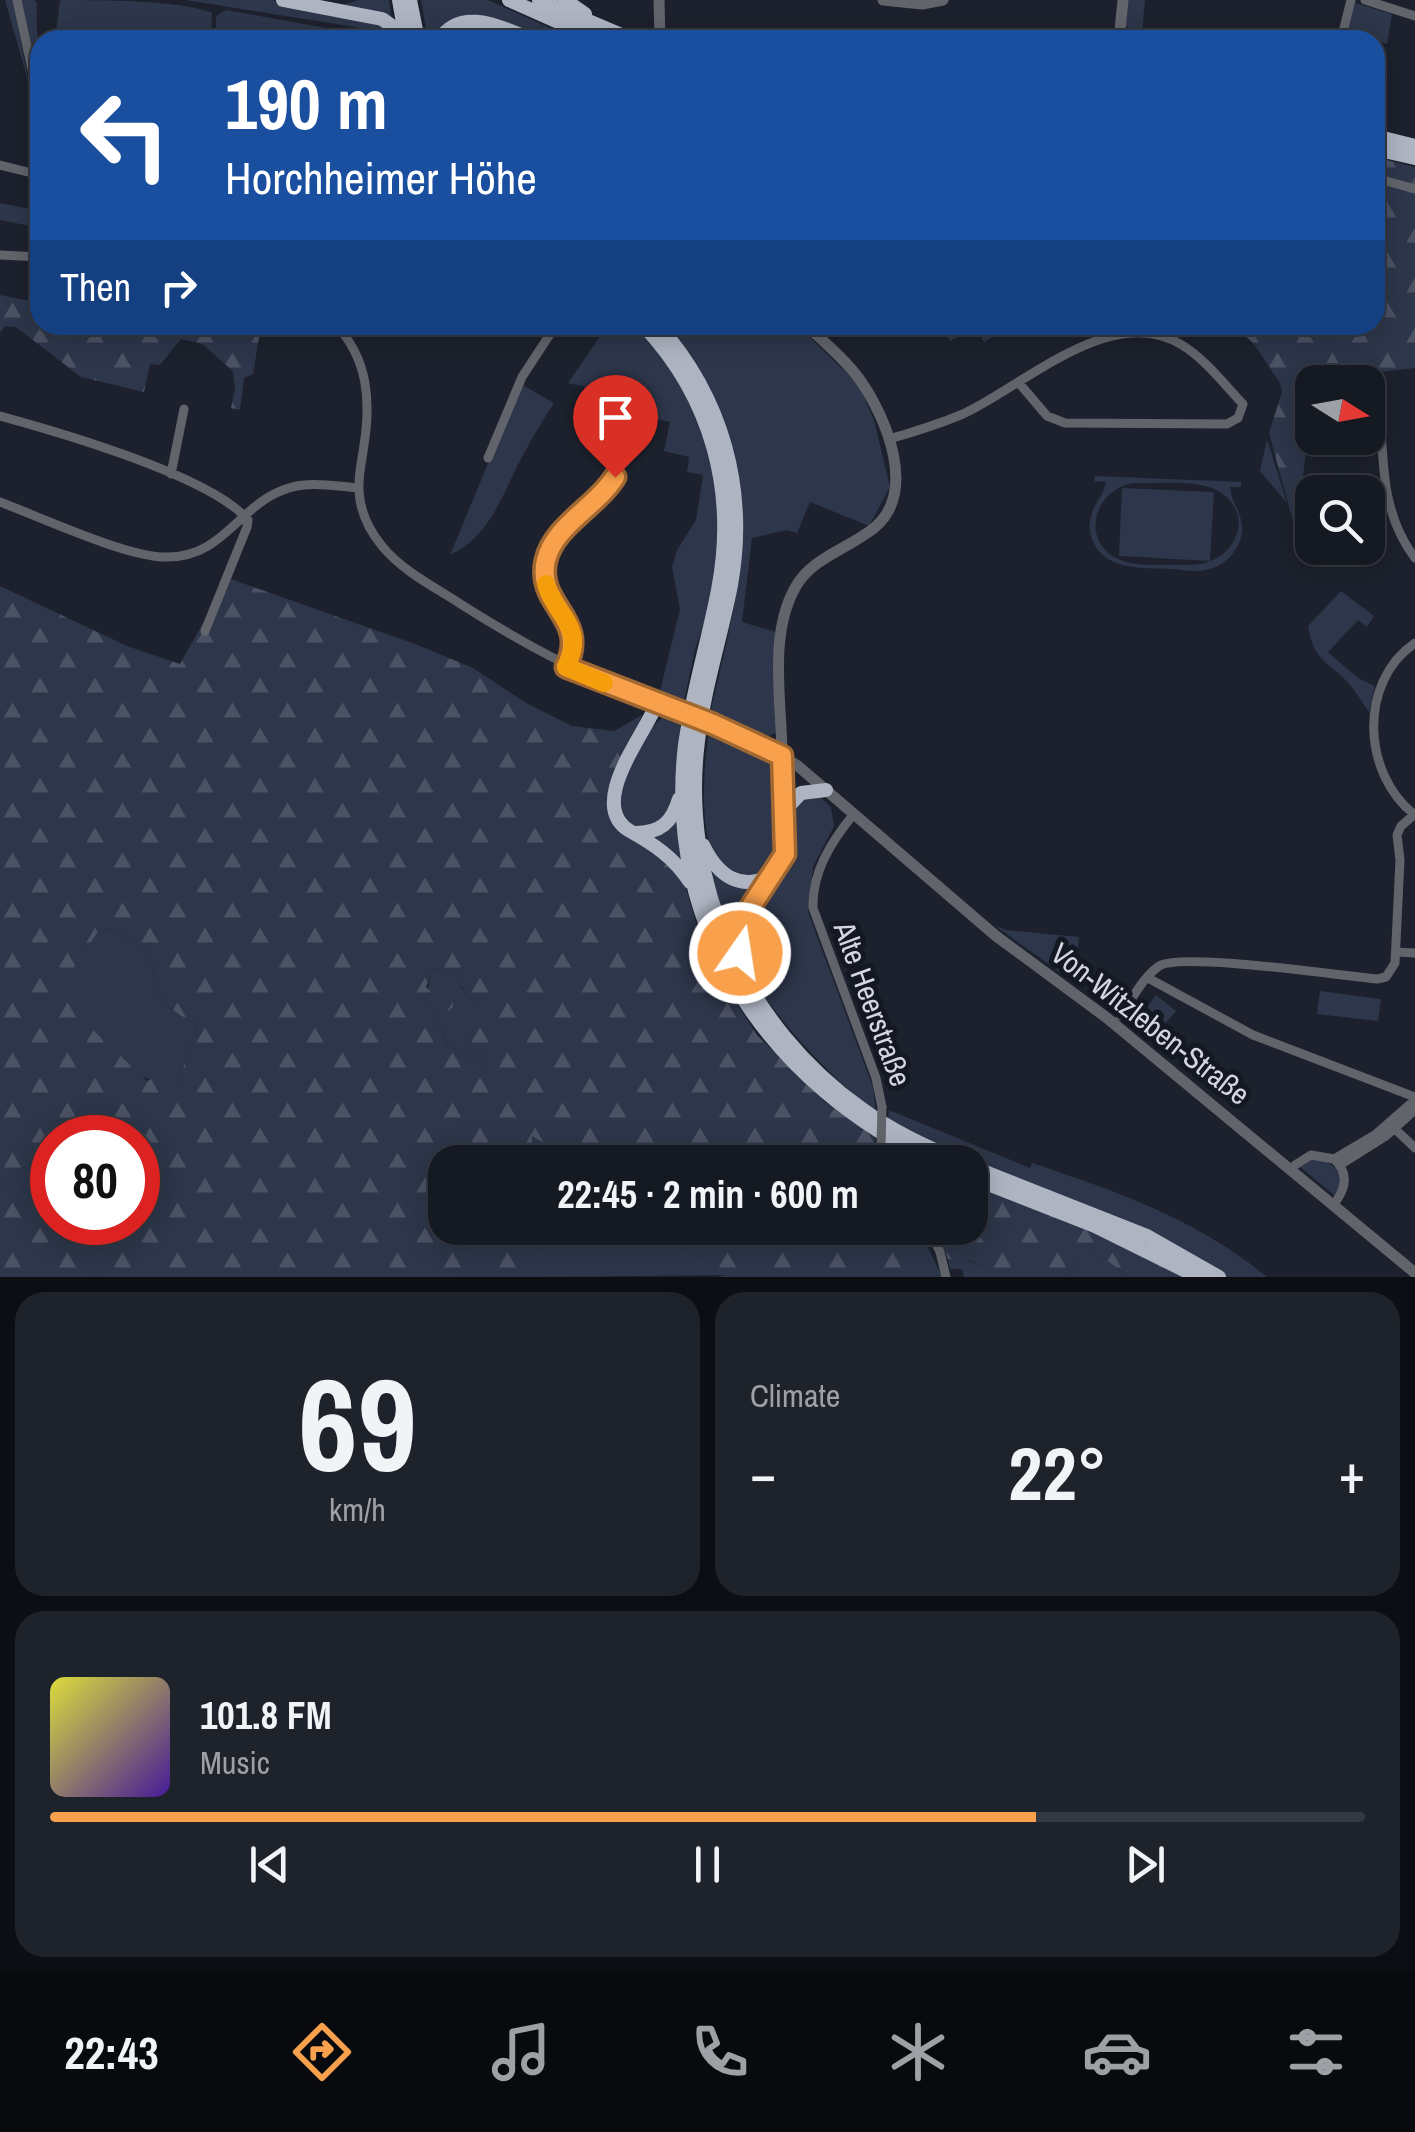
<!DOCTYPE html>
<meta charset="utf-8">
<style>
:root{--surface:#151922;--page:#1e222a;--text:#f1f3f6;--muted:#9da0a5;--line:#343840;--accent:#f8a04b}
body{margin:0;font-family:"Archivo Narrow",sans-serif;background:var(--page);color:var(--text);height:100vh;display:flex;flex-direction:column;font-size:38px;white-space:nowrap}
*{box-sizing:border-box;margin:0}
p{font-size:32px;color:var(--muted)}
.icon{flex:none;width:55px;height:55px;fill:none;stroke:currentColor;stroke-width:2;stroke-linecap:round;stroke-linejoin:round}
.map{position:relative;height:1277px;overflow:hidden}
.details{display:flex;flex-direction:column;gap:15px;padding:15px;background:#0c0e13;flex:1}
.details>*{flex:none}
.top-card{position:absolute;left:30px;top:30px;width:1355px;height:305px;border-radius:30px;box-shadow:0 5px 25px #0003,0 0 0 2px var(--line);background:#1a4fa0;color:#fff;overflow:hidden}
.needle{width:65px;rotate:101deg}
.tools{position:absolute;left:1295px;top:365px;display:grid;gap:20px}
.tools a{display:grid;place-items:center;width:90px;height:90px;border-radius:20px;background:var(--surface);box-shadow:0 5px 25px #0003,0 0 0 2px var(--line);font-size:50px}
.speed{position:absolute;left:30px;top:1115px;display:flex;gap:20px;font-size:50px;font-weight:700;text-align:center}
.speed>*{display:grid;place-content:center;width:130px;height:130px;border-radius:50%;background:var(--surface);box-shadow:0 5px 25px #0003,0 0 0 2px var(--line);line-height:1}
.speed .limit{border:15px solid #d22;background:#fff;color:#111}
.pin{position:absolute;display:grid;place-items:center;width:85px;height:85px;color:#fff;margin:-102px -42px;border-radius:50% 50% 50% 0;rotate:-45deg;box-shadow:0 0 10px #0007}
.pin .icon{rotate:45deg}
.me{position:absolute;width:110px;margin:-55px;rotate:13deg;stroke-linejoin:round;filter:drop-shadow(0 0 8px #0008)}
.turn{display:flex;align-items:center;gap:35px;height:210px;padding:0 30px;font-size:45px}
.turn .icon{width:130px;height:130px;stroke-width:2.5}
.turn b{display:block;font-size:70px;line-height:85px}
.then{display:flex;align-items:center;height:95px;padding:0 30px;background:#0003;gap:20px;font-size:38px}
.big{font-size:75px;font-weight:700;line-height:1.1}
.details .tile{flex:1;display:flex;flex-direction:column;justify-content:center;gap:15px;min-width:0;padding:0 35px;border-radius:30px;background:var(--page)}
.details .dial{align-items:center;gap:0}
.dial b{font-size:130px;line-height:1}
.song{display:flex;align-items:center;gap:30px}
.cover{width:120px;height:120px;border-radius:15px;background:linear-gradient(135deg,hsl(60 70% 55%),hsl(260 70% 35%))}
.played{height:10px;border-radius:5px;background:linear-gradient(90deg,var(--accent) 75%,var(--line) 75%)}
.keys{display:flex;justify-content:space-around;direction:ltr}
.heat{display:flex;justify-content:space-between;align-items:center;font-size:55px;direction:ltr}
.details .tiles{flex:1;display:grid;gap:15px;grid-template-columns:1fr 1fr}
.tile:last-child{grid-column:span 2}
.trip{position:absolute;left:428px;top:1145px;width:560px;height:100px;border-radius:30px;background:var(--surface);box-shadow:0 5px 25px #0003,0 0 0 2px var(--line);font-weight:700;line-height:100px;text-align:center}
.menu{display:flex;height:160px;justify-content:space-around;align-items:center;background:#080a0e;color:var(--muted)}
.menu .icon{width:70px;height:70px}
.menu .active{color:var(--accent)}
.menu b{font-size:45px;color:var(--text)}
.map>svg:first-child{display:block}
.green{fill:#2d364a;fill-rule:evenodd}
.forest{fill:url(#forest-firs);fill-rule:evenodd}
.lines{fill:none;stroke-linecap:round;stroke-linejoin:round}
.minor{stroke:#61646a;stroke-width:9}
.tertiary{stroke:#61646a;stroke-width:11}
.trunk{stroke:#aeb4c2;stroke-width:14}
.minor-bridge{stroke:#61646a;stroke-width:9}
.tertiary-bridge{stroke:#61646a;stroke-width:11}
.route-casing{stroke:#a16831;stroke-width:25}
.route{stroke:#f8a04b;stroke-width:18}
.slow{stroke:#f59e0b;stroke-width:18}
.labels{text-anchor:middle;stroke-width:10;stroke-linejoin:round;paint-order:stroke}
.street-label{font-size:30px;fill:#d4d7df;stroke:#131823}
</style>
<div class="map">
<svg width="1415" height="1277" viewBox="0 0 1415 1277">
<defs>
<pattern id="forest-firs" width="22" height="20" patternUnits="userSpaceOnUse" patternTransform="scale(2.5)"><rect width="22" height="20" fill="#2d364a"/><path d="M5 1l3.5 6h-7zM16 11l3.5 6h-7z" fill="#4b5264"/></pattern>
</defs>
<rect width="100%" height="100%" fill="#1c212d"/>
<path class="green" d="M5,0H13L29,85Z
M20,0H35L37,4C35,29 40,46 40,72L34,68Z
M60,0C97,0 182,0 212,13L211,40H55Z
M185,0H273L380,23L396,40C383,40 369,31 355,27Z
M358,0H389L392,22L341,5Z
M421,0H488L577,40H545L476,16L434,40H428Z
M1128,0H1145L1142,33H1223L1262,40H1137L1125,25Z
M1355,3L1392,14L1387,44L1375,40L1345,38Z
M226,10L360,34L378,40H216V16Z
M467,24L525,40H442Z
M0,203L40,211V228L0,220Z
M594,325H637L674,369L703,428L721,513L712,597L695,650L683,706L659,695L680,609L672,567L677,550L696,520L703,475L687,472L689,457L664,451L670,422L633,414L635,398L568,383L603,332Z
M666,325H797L851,377L861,390L874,420L890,487L869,526L810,502L797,533L787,530L752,538L742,622L776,632V733L766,737L710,715C725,646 747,572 742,500C740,474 730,450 722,426C710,387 692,355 666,325Z
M521,384L554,403C543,420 532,438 522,457C502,494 491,536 450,555Z
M1267,439L1287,503L1260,471Z
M1095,476L1241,482V487H1230C1231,504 1246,516 1241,537C1237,552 1225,565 1210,569C1198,573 1184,570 1172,569C1140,568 1097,571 1090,531C1087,509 1103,499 1106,482L1094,481ZM1135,483C1159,484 1197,479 1218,491C1258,514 1236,567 1186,565C1166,564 1137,568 1118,559C1078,540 1096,487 1135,483Z
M1122,488L1214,492L1210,561L1119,556Z
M1341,591L1374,616L1367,627L1358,620L1328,652L1358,678L1375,686L1369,712C1363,704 1357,693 1350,685C1329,661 1314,663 1308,626Z
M663,717L681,719L674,800L666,819L639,829L621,817L618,791L650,729Z
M709,731L771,759C773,790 782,829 774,860C771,870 761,877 750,878C690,883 704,766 709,731Z
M819,796L831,807L834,826L813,867L808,912L873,1087L876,1113C841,1087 743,992 745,947C745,935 751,914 757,903C766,888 782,877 788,860C795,840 788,818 799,800Z
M677,819L683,864L654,839V835Z
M714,872L762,884L737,941L732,943L708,873Z
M994,925L1006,930L1079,937L1077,959L1065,976Z
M100,929L120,930L130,941L148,949C155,966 152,990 165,1003C173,1012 189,1019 198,1027L175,1090L136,1074L54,994Z
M434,968L465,977L460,986L482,1011L472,1028L473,1034L464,1047C477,1049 484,1052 489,1066L479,1069L470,1055L448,1047L442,1031L431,1024L440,1011C423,999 427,986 434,968Z
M1320,991L1381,999L1378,1021L1317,1014Z
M1156,995L1176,1011L1166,1023L1147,1008Z
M889,1110L1030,1168L1032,1163C1116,1191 1197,1219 1267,1277H1225L955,1155L888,1121Z
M531,1135L575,1162H532Z
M1314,1158C1336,1163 1346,1173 1335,1196L1299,1166Z
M540,1228H658L726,1275L548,1277Z
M1082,1249L1109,1262L1128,1277H1068Z
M961,1257L1000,1274L1003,1277H964L962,1269H950L948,1259Z"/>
<path class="forest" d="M1375,157L1415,167V368L1369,373L1351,382H1312V428L1307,439L1297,536L1269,433L1282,392L1280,383L1254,344L1234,325H1375Z
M0,295L40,303V325H215L260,332L253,374L244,378L240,410L231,408L235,388L233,371L202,344L181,339L160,365L150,364L144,392L81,377L16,327L5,326L0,333Z
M941,325H1013L984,342L977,328L950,341Z
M228,578L415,644L473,668L526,703L572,726L614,731L642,715L608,804L655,848L684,882L697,925L719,976L757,1035L824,1101L875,1137L877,1162H575L532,1136V1162H445V1228H540L548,1277H0V586L127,646L180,664ZM100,929L120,930L130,941L148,949C155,966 152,990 165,1003C173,1012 188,1019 198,1027L175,1089L163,1078L155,1077L147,1081L93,1030L91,1012L55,995ZM434,968L464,977L460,985L481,1011L462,1016L454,1026L472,1028L473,1034L463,1047C477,1049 484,1052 488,1066L479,1068L470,1055L448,1047L442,1031L432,1024L440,1011L446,1013L453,1007V996L448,990L431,1003L430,991L426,987ZM52,1138H138V1222H52Z
M970,1183L1091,1229L1190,1277H1128L1109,1262L1082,1250L1068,1277H1003L970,1260L948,1259L934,1228H970Z
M658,1228H919L942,1277H718L725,1275Z"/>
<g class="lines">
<path class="minor" d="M17,0L40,107
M1365,0L1415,16
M1341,40L1351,0
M0,165L40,175
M1375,178L1415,189
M0,255L40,257
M336,325C368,359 371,401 364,445C362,460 358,476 359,491C360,511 369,530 382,546C399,567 425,582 448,596C518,641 579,675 657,703
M0,416C59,432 211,476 248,520L247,527L205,631
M1381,426C1383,473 1385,519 1415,558
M889,439C914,432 939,424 963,414C1024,386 1112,301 1182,345C1205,359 1224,384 1243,404L1238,418L1227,424L1065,423L1047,416L1019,383
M488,458L522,377L556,325
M171,474L184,409
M0,502C40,517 128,558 167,557C223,557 238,507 283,490C306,480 334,486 359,488
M1415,643C1358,682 1362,774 1415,815
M566,667C589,619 544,614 544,573C544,528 601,511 616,473
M853,815C831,842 812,872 813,908L876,1078L882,1107
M1396,952L1415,953
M1148,978L1253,1035L1415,1097
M1120,1016C1132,1000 1143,977 1159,966C1182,952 1342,976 1377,979L1386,977L1395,963L1400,860L1397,835L1401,826L1414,815
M1392,1126L1415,1148
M881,1146L883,1162
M1334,1159L1376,1134L1415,1100
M1295,1165L1311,1155L1334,1159C1347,1171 1347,1185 1337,1200
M1340,1165L1386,1136L1415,1110
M928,1228L940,1252L946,1277"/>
<path class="tertiary" d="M659,0L660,40
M883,0L922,4L943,0
M1119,40L1123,0
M713,724L770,749L798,766L996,936L1107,1018L1415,1273
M782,756C782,704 768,636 795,588C811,558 848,549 874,528C918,492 886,417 860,380C845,359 824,342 806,325"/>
<path class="trunk" d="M283,0L382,19L392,26L402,40
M399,0L406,39
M410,0L418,40
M509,0L599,40
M539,0L633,40
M565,0L585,14
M439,40C462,5 503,29 534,40
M1375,136L1415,146
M1375,149L1415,158
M643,325C712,398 737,492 718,590C708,642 692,693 685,745C663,932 772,1086 936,1162
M658,325C723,398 748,490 731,585C721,637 704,688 698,741C680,884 745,1026 862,1109C893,1132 928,1147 962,1162
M657,703C644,736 586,805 630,831C655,845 673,857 690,882
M785,810L801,793L826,790
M635,833C660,833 672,823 679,799
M703,845C718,876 740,892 773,875
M741,969V936L747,915L785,854L782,756
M970,1166L1147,1236L1219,1277
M970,1177L1095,1226L1198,1277"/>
<path class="minor-bridge" d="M881,1146L882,1107"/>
<path class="tertiary-bridge" d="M678,711L713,724"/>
</g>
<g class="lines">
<defs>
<path id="route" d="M615,477C597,506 554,526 546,560C535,606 590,617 566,667L713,724L782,756L785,854L746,914L740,953"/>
</defs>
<use href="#route" class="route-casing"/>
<use href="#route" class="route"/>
<path class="slow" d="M546,584C556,619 587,625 566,667L604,683"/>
</g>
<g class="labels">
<g class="street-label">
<text transform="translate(872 1004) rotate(70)" y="10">Alte Heerstraße</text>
<text transform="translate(1150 1024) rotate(38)" y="10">Von-Witzleben-Straße</text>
</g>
</g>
</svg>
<div class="tools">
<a><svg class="needle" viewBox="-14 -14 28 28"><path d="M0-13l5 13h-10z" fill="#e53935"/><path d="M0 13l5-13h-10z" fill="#9da0a5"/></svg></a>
<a><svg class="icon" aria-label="search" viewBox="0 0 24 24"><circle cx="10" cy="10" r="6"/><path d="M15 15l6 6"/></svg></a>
</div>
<div class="speed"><div class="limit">80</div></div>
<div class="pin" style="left:615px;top:477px;background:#d93025"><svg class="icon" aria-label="arrive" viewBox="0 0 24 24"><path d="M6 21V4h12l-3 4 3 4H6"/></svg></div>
<svg class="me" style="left:740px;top:953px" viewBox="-20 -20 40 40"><circle r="17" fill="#f8a04b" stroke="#fff" stroke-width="3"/><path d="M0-11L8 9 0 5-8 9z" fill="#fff"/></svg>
<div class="trip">22:45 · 2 min · 600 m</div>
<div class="top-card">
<div class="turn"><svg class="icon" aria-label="left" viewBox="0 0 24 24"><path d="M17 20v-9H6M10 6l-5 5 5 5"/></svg><div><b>190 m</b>Horchheimer Höhe</div></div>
<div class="then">Then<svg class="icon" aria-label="right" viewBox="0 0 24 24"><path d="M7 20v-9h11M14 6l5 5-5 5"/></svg></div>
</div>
</div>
<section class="details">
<div class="tiles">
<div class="tile dial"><b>69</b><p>km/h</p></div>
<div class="tile"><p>Climate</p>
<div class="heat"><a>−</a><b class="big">22°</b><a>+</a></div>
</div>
<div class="tile">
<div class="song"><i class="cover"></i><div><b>101.8 FM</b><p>Music</p></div></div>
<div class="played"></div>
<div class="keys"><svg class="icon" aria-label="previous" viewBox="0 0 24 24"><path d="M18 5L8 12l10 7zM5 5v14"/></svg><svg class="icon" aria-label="pause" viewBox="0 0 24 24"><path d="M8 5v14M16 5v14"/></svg><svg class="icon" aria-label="next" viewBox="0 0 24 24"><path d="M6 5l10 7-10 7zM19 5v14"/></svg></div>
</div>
</div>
</section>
<nav class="menu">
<b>22:43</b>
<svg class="icon active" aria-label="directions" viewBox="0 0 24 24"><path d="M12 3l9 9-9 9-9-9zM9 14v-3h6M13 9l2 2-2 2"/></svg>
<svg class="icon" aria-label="music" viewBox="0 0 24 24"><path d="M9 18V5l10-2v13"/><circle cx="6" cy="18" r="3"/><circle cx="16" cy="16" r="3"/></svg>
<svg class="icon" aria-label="phone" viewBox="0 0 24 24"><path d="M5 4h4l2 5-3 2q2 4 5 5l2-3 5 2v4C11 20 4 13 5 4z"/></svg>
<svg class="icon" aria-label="climate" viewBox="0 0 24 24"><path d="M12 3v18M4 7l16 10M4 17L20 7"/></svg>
<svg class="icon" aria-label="car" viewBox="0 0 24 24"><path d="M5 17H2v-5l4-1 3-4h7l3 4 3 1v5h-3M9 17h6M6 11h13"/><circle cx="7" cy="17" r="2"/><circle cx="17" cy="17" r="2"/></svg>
<svg class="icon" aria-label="filters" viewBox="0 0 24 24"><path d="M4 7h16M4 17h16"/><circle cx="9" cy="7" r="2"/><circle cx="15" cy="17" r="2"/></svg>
</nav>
